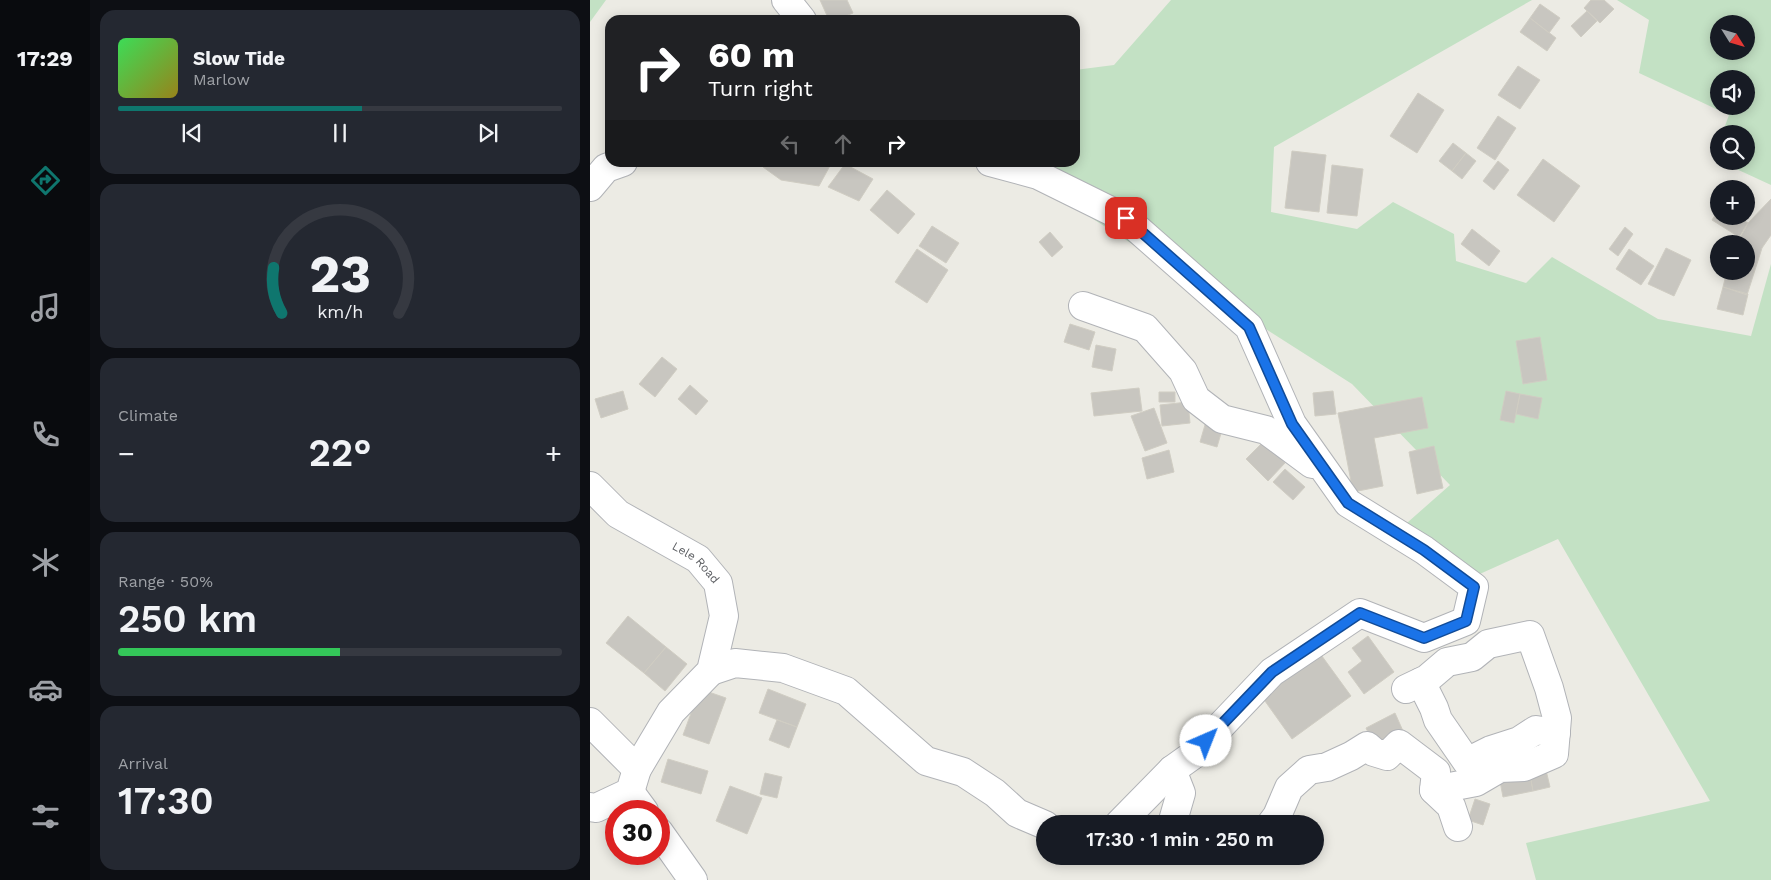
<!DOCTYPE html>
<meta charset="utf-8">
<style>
:root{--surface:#171b24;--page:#242831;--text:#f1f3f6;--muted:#9ea1a6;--line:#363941;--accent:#0f766e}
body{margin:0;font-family:"Work Sans",sans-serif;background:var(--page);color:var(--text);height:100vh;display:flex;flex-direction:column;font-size:19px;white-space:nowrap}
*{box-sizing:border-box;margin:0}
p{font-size:16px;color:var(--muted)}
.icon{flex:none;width:28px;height:28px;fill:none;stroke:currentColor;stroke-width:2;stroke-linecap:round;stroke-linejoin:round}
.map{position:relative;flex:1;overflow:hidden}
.panel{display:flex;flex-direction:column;gap:10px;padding:10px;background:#0d0f14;width:500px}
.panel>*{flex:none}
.top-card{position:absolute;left:15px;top:15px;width:475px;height:152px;border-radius:15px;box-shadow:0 2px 12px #0003;background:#202124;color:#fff;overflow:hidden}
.needle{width:32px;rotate:127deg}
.controls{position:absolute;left:1120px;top:15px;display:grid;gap:10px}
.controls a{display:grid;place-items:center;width:45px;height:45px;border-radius:50%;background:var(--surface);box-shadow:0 2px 12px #0003;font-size:25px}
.speed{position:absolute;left:15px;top:800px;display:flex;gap:10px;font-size:25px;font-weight:700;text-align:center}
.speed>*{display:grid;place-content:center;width:65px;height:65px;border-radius:50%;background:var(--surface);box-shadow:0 2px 12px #0003;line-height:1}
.speed .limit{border:8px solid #d22;background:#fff;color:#111}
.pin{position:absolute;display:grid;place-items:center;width:42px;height:42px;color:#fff;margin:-21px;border-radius:10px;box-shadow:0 2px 8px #0006}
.me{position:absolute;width:55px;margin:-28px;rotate:44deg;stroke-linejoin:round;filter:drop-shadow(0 0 4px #0008)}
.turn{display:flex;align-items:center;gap:18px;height:105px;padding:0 20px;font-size:22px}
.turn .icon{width:65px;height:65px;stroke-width:2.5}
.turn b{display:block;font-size:35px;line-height:42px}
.lanes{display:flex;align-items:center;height:48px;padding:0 20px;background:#0003;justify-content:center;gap:25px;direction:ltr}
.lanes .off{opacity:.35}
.big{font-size:38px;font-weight:600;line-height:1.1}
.panel .widget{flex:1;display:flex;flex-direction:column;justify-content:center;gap:8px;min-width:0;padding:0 18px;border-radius:15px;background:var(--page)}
.panel .dial{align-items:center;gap:0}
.dial svg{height:130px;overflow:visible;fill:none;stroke:var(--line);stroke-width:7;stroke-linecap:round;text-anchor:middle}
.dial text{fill:var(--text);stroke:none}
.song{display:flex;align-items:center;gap:15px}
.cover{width:60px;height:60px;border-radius:8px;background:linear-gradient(135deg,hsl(130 70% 55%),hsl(50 70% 35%))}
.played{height:5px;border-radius:2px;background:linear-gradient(90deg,var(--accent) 55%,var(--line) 55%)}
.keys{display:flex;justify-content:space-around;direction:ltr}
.heat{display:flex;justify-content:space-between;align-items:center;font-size:28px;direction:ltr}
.charge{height:8px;border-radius:4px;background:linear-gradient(90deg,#34c759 50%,var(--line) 0)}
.trip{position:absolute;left:446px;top:815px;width:288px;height:50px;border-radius:25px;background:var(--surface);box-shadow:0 2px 12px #0003;font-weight:600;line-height:50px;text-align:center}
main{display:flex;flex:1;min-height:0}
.dock{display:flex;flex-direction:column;width:90px;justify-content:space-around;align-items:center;background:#090b0e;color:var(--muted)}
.dock .icon{width:35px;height:35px}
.dock .active{color:var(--accent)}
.dock b{font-size:22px;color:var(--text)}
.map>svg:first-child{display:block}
.green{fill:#c3e1c4;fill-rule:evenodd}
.building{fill:#c8c6c0;stroke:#d0cdc3}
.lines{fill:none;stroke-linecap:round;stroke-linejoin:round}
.minor-casing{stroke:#b1b3b7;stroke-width:30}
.minor{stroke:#fff;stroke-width:28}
.route-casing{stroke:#114b97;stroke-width:12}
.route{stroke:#1a73e8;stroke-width:9}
.labels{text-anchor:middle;stroke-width:4;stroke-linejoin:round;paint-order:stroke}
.street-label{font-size:12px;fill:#5c5e62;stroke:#fff}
</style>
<main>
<nav class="dock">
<b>17:29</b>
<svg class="icon active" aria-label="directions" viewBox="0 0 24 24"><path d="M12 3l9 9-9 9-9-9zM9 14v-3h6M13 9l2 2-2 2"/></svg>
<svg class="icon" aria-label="music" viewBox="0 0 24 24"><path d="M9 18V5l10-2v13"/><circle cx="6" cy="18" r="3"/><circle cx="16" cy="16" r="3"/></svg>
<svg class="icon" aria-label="phone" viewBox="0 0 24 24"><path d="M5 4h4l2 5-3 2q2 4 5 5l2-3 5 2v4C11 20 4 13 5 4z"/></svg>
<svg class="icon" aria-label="climate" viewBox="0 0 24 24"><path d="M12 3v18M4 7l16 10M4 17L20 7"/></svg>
<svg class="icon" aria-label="car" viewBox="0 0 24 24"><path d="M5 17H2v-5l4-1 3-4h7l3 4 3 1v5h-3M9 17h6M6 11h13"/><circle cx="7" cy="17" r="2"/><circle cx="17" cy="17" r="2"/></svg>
<svg class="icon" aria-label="filters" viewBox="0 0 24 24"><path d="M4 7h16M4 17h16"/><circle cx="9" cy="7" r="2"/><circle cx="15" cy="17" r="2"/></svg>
</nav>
<section class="panel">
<div class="widget">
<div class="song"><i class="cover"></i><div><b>Slow Tide</b><p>Marlow</p></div></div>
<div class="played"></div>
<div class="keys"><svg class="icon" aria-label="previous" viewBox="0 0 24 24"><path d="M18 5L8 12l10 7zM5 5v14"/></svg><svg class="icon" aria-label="pause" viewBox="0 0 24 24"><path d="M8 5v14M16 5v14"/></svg><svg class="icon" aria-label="next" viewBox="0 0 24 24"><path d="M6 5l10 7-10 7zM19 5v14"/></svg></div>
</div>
<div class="widget dial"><svg viewBox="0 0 100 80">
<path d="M14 69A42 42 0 1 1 86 69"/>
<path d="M14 69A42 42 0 0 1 9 41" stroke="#0f766e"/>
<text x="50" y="56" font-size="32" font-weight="700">23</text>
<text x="50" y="72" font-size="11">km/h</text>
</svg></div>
<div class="widget"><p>Climate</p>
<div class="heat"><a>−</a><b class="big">22°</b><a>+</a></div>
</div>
<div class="widget"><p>Range · 50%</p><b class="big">250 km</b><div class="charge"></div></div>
<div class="widget"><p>Arrival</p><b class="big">17:30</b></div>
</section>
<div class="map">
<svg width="1181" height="880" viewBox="0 0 1181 880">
<rect width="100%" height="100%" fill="#ecebe4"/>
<path class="green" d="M0,0H16L0,22Z
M581,0H942L684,147L681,212L767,229L803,202L864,234L866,261L936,283L962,257L1068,319L1161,336L1181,264V880H946L936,843L1120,801L968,539L883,577L809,530L860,485L762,384L445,182L422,163L485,162V70L524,65Z
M1027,0H1181V185L1129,161H1156V134H1132L1139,115L1049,73L1059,20ZM1129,24H1156V51H1129ZM1129,79H1156V106H1129Z"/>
<path class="building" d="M230,0H257L263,13L246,20H239Z
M1001,0H1014L1024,9L1010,23L994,8Z
M950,4L970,18L959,33L940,18Z
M997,11L1007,21L991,37L981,26Z
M940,18L966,38L957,51L930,32Z
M928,66L950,80L930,109L908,95Z
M828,93L854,110L827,153L800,136Z
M908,116L926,128L905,160L887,148Z
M863,143L876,153L862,171L849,161Z
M702,151L736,155L729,212L695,208Z
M876,153L886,161L872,179L862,171Z
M953,159L990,186L964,222L927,195Z
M908,161L919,170L904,190L893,181Z
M176,162H242L229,186L191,180L173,167Z
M255,164L283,179L269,201L238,187Z
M742,165L773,169L767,216L737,213Z
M297,190L325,214L308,234L280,210Z
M1181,199V235L1172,248L1157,295L1133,287L1137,271H1156V244H1147L1158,223Z
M1129,209V216H1146L1158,223L1149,237L1122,220Z
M342,226L369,243L356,263L329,246Z
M1035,227L1043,234L1028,256L1019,249Z
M882,229L910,251L899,266L871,244Z
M460,232L473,247L462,257L449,242Z
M1076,248L1101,260L1084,296L1058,284Z
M327,249L358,270L337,303L305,282Z
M1039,249L1064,266L1051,285L1026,269Z
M1133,287L1158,294L1153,315L1127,309Z
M480,324L505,332L499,350L474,342Z
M950,337L957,380L933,384L926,341Z
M506,345L526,349L522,371L502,367Z
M72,357L87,369L65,397L49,384Z
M100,385L118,401L106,415L88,399Z
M549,388L552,411L504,416L501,393Z
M33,391L38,409L11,418L5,399Z
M743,391L746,414L725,416L723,393Z
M916,391L930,394L924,423L910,420Z
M569,392H585V402H569Z
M930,394L952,398L948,419L926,414Z
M832,397L838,428L784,438L793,486L763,492L748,413Z
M598,402L600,423L572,426L570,405Z
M564,408L577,443L555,451L541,416Z
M617,418L634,423L627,447L610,442Z
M674,441L695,463L678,481L656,459Z
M844,446L853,488L827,494L819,452Z
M579,450L584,472L557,479L552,458Z
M695,469L715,487L703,500L683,482Z
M38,616L76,647L54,673L16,643Z
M778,636L804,672L774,694L758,672L772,661L762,648Z
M76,647L97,664L75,691L54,673Z
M729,652L761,696L702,739L670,694Z
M110,689L136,698L119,744L93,735Z
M178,689L216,704L207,727L169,713Z
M805,713L813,731L784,745L776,728Z
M187,720L207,727L199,748L179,740Z
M78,759L118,771L111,794L71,782Z
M955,766L960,787L943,791L939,769Z
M939,769L943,791L913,797L909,776Z
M175,773L192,777L187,798L170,794Z
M140,786L172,798L157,834L126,821Z
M885,799L900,804L893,825L878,820Z"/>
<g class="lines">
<defs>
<g id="minor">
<path d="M196,0L212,20"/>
<path d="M400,162L448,175L535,218L659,327L702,424L758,503L834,550L884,587L876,621L834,638L770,613L682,672L603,755L582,770L529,824"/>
<path d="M0,187L16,168L33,162"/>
<path d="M493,306L555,328L593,371L606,399L632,419L676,430L722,464"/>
<path id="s1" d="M0,486L28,514L108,559L128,583L134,616L121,671L81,712L47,769L40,792L6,808L0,807"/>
<path d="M121,671L145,663L193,668L256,691L336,761L373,772L405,793L427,813L455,825"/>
<path d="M831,682L844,708L848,720L877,762L901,750L929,741L946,730L966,733"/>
<path d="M816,689L837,679L857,662L882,657L898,644L940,635L959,688L967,718L964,754L934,767L910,768L886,782L844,790"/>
<path d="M0,722L47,769"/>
<path d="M582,770L591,793L582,824"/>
<path d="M40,792L54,811"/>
<path d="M681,824L687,816L699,788L719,770L737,767L761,756L777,746L784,752L797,756L809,744L846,772L844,790L861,806L868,827"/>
<path d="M69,832L103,880"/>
</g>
</defs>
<use href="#minor" class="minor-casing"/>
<use href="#minor" class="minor"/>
</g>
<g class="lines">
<defs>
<path id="route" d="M536,218L659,327L702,424L758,503L834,550L884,587L876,621L834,638L770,613L682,672L616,741"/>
</defs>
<use href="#route" class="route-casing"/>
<use href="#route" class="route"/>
</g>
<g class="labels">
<g class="street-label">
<text dy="4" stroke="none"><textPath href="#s1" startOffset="132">Lele Road</textPath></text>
</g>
</g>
</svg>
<div class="controls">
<a><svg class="needle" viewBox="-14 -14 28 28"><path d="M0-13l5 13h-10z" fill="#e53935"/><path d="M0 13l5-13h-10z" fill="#9ea1a6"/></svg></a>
<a><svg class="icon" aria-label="sound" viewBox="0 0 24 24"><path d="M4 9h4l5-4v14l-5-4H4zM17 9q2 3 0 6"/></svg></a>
<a><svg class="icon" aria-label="search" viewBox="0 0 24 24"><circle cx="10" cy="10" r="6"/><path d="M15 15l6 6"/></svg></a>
<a>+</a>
<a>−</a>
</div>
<div class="speed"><div class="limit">30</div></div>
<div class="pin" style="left:536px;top:218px;background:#d93025"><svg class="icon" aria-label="arrive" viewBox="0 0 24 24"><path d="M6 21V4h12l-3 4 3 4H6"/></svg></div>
<svg class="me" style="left:616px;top:741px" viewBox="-20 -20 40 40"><circle r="19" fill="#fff"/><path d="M0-13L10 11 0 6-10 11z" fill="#1a73e8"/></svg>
<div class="trip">17:30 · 1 min · 250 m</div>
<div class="top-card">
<div class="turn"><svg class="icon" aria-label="right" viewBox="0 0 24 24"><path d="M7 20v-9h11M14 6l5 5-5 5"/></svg><div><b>60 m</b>Turn right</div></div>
<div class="lanes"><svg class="icon off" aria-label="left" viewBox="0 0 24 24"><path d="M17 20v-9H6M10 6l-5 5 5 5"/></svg><svg class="icon off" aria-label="ahead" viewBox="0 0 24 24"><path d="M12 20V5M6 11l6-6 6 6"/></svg><svg class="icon" aria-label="right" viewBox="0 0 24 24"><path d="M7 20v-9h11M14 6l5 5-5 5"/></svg></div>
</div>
</div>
</main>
